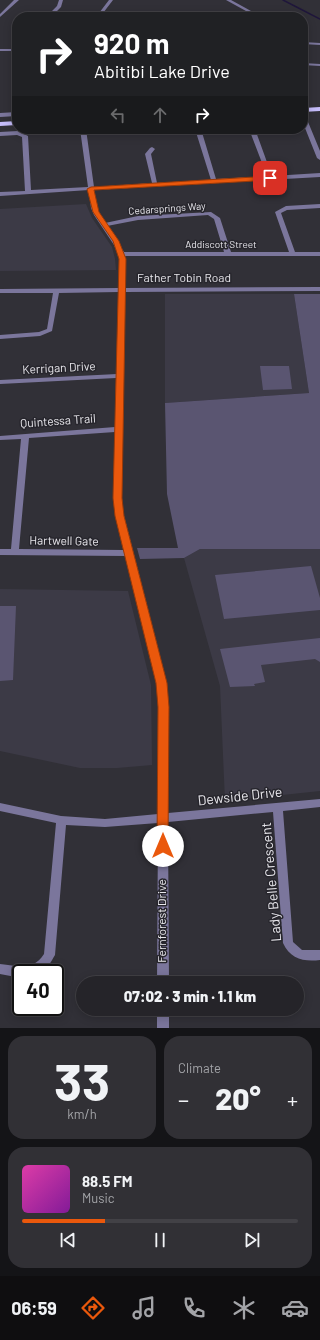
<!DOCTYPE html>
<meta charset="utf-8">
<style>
:root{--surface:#252429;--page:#313035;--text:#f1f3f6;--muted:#a3a4a8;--line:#424146;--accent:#ea580c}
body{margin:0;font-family:Barlow,sans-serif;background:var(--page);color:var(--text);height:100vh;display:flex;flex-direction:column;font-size:15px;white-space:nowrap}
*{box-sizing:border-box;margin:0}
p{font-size:13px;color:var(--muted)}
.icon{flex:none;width:22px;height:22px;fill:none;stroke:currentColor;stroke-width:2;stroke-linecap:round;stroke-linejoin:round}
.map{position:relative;height:1028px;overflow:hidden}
.details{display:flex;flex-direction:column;gap:8px;padding:8px;background:#141417;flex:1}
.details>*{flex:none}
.banner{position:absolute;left:12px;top:12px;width:296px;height:122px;border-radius:16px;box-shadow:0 2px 10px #0003,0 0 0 1px var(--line);background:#202124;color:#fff;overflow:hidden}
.speed{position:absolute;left:12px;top:964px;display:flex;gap:8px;font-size:20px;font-weight:700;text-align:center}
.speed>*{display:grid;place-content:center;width:52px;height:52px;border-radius:50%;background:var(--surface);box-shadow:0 2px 10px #0003,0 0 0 1px var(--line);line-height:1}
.speed .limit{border:2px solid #111;border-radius:6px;background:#fff;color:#111}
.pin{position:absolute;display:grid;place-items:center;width:34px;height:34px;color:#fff;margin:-17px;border-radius:8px;box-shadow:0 2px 6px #0006}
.me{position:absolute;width:44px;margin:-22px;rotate:0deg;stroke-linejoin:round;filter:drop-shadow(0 0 3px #0008)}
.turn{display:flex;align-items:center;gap:14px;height:84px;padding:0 16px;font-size:18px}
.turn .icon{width:52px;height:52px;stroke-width:2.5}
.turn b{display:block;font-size:28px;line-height:34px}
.lanes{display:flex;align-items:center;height:38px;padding:0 16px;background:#0003;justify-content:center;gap:20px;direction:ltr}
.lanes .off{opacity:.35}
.big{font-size:30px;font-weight:800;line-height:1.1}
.details .widget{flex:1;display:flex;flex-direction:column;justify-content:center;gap:6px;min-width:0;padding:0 14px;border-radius:16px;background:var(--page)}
.details .dial{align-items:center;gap:0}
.dial b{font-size:52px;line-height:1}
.song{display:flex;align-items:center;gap:12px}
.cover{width:48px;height:48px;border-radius:6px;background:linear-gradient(135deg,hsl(320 70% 55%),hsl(290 70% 35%))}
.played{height:4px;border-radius:2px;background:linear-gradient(90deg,var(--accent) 30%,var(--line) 30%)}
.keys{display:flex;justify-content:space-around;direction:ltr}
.heat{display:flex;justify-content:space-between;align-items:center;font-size:22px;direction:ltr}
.details .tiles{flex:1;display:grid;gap:8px;grid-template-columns:1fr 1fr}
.widget:last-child{grid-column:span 2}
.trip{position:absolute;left:76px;top:976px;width:228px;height:40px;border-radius:20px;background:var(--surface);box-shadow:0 2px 10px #0003,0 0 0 1px var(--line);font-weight:800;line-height:40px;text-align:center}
.tab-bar{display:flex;height:64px;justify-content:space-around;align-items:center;background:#0f0e10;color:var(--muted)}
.tab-bar .icon{width:28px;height:28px}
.tab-bar .selected{color:var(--accent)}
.tab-bar b{font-size:18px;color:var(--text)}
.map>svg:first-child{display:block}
.built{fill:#3c3a46}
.green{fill:#5a5571}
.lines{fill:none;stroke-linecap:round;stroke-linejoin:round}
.stream{stroke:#1f163b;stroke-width:1.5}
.minor{fill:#7b769c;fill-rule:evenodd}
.major{fill:#c5bcfa;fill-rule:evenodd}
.route{fill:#ea580c;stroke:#983908}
.labels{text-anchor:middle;stroke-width:3;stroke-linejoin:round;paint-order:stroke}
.far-street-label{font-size:10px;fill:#e7e6eb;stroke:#27262d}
.street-label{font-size:12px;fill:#e7e6eb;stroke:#27262d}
.near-street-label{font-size:14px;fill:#e7e6eb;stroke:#27262d}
</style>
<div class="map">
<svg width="320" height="1028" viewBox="0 0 320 1028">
<rect width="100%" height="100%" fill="#313037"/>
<path class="built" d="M86,204L92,218L112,247L115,259L116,270L0,271V209Z
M165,294H294L309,393L165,403Z
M200,549H320V791L225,801L220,686L184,558Z
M0,589L128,591L151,685L152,765L117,768H80L0,751Z"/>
<path class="green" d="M294,294H320V549H200L184,558L140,559L137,548H178L167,494L165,403L309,393Z
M260,366H289L292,389L263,390Z
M311,566L320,598V610L224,619L215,575Z
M0,606H16L13,680L0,681Z
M320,638V662L315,659L261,665L265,682L254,684L255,686L230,687L220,649Z"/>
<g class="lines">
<path class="stream" d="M283,0L320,19"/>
<path class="minor" d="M14,0H19L0,17V14Z
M59,0H63L61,7L51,17H46L57,6Z
M109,0H113L100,17H96Z
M226,0H231L262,17H257Z
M303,42L320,43V45L303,44Z
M0,49H17V51H0Z
M303,63L320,64V66L303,65Z
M17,112V116L0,117V113Z
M303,115L306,117L320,151V160L317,158L303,123Z
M80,129H86L94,187L152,183L145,154L150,148L152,147L155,149L151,154L157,183L211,180L195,129H201L216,179L267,176L249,129H255L272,176L320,173V177L94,190L97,208L105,223L138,216L211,212L220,218L231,252H289L275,212L286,206L320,204V208L287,210L281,213L295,252H320V256H125L126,259L125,288L320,287V291L125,292L121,498L124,516L164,672L168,695V813L320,799V807L283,811L293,942L302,950H320V960C304,962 290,959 283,943L273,812L168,822L169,983H157L158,823L105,827L66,825L55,955C51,962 47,969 41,973H21V978L0,974V964C19,966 32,972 44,954L56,823L0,811V803L61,816L105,819L158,814V695L154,672L126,556L0,555V549H11L21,439L0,440V436L115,427L116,378L0,384V380L117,374L119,292L59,293L52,331L40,336L0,339V335L39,332L47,329L53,293H0V289L119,288L120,259L114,245L94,215L91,208L89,190L0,196V192L25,191L22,137L17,135L0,136V132L18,131L28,136L31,190L88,187ZM208,215L214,219L224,252H124L107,226L138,220ZM115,432L113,498L124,550L19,549L29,438Z
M157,1009H169V1028H157Z"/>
<path class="major" d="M320,107V111L303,112V108Z
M17,121V125L0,126V122Z"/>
</g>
<path class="route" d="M270,176L273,177V180L94,190L99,212L119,241L126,259L122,498L124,516L167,683L169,707L168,846L167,850L163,852L158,850L157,846L158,707L156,683L115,516L113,498L119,259L113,241L93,212L87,189L91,187Z"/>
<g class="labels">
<g class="far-street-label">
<text transform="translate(167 208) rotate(-4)" y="4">Cedarsprings Way</text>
<text x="221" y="248">Addiscott Street</text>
</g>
<g class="street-label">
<text x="184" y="282">Father Tobin Road</text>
<text transform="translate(59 368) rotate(-3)" y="4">Kerrigan Drive</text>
<text transform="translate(58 421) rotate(-4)" y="4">Quintessa Trail</text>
<text transform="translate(64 541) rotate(1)" y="4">Hartwell Gate</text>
<text transform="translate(162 921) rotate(-90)" y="4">Fernforest Drive</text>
</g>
<g class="near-street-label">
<text transform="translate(240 796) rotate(-6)" y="5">Dewside Drive</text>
<text transform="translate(271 882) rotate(-95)" y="5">Lady Belle Crescent</text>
</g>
</g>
</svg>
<div class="speed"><div class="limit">40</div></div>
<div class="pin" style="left:270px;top:178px;background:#d93025"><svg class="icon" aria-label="arrive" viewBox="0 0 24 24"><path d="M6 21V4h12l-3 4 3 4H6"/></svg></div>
<svg class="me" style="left:163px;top:846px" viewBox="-20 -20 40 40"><circle r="19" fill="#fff"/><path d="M0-13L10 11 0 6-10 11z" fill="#ea580c"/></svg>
<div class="trip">07:02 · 3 min · 1.1 km</div>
<div class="banner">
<div class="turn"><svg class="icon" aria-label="right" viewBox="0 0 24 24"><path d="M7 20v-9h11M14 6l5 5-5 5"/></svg><div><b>920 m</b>Abitibi Lake Drive</div></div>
<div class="lanes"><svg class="icon off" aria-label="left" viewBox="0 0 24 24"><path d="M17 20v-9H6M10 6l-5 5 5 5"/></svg><svg class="icon off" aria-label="ahead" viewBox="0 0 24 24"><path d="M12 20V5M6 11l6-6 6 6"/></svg><svg class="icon" aria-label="right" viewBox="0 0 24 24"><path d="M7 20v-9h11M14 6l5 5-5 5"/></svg></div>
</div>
</div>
<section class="details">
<div class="tiles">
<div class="widget dial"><b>33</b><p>km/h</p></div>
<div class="widget"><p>Climate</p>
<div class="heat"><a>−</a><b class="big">20°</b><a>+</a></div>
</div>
<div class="widget">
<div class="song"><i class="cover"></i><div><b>88.5 FM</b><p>Music</p></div></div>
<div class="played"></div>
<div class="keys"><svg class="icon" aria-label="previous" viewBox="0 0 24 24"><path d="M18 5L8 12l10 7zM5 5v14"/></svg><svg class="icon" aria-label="pause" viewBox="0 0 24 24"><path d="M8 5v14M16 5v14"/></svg><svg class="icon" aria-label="next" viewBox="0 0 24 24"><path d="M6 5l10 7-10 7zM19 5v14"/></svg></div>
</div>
</div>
</section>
<nav class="tab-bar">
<b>06:59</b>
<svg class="icon selected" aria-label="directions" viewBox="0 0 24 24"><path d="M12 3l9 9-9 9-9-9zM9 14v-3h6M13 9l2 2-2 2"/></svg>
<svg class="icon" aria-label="music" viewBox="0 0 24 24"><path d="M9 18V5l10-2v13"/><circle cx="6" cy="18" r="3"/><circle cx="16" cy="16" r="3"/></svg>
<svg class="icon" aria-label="phone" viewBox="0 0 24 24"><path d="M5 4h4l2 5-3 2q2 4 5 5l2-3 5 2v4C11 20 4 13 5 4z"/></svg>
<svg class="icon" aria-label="climate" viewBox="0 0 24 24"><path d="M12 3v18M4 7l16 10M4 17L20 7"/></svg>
<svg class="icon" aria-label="car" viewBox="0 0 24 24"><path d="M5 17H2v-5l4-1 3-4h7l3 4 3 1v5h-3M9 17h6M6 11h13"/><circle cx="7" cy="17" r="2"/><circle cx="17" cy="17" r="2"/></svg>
</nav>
